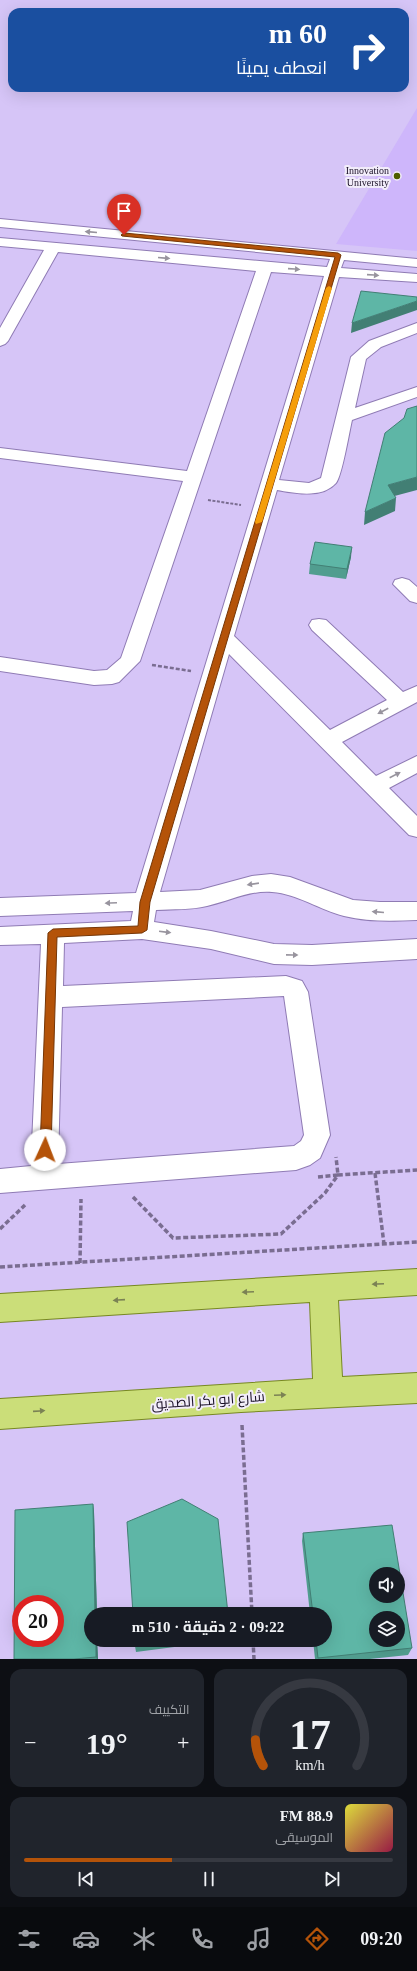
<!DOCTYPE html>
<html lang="ar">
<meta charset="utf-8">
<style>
:root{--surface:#171b24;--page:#20242c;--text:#f1f3f6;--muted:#9ea1a6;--line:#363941;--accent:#b45309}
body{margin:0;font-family:"Times New Roman",Cairo,serif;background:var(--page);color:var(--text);direction:rtl;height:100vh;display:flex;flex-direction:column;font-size:15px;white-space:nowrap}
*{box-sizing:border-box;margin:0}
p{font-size:13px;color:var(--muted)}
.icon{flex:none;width:22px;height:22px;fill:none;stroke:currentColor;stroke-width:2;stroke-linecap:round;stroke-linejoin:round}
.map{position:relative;height:1659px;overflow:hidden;direction:ltr}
.drawer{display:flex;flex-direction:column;gap:10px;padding:10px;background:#0d0f14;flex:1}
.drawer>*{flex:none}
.guide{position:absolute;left:8px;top:8px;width:401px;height:84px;border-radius:12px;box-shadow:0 4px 16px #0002;direction:rtl;background:#1a4fa0;color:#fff;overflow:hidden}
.fabs{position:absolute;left:369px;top:1567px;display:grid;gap:8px}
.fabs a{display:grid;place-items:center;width:36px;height:36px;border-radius:50%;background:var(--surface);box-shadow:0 4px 16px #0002;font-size:20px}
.speed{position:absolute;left:12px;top:1595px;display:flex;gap:8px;font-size:20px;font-weight:700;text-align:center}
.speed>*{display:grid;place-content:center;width:52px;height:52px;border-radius:50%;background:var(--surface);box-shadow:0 4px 16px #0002;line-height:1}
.speed .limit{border:6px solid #d22;background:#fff;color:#111}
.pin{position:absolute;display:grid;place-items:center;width:34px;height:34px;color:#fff;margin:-41px -17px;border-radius:50% 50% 50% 0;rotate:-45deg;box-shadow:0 0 4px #0007}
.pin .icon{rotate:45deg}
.me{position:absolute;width:44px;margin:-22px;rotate:2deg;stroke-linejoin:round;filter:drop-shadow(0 0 3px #0008)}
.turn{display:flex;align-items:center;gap:14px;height:84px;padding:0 16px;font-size:18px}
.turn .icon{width:52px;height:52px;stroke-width:2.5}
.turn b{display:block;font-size:28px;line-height:34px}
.big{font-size:30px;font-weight:700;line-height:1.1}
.drawer .card{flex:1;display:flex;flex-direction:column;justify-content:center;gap:6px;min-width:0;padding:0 14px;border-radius:12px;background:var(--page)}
.drawer .dial{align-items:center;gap:0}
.dial svg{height:104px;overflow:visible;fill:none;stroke:var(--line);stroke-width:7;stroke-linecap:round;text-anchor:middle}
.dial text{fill:var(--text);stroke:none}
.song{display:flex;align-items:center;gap:12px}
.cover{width:48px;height:48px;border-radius:6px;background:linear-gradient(135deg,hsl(60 70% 55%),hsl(340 70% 35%))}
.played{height:4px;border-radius:2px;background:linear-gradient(90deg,var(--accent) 40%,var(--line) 40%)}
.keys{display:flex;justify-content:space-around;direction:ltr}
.heat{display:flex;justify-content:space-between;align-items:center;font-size:22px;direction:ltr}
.drawer .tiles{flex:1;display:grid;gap:10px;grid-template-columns:1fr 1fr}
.card:last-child{grid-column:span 2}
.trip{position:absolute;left:84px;top:1607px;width:248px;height:40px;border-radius:20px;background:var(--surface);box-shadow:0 4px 16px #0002;font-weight:700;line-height:40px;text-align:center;direction:rtl}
.menu{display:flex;height:64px;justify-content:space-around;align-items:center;background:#090b0e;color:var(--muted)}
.menu .icon{width:28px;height:28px}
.menu .selected{color:var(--accent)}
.menu b{font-size:18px;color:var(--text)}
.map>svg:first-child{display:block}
.built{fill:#ceb6fb}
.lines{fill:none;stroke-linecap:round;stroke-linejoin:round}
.minor-casing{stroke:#8f7bb4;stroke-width:2}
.major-casing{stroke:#782;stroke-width:2}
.path-far2{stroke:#7a6d91;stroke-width:2;stroke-dasharray:3 1.5;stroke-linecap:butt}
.path-far1{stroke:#7a6d91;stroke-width:2.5;stroke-dasharray:4 2;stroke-linecap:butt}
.path{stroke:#7a6d91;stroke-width:3.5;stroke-dasharray:5 2.5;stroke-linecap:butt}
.minor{fill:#fff;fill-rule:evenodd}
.major{fill:#cbde79;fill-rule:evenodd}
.wall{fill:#519d8f}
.shaded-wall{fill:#427f74}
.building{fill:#5eb6a6;stroke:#427f74;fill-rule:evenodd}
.oneway{fill:#98949e}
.oneway2{fill:#7b8254}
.route{fill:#b45309;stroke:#753606}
.slow{fill:#f59e0b}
.poi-dot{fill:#4f5e00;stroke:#f2edfa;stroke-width:1.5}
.labels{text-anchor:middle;stroke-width:4;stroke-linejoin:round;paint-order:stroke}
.far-poi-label{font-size:10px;fill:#1a1127;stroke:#f2edfa;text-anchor:end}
.near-street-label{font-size:14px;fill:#1a1127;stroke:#f2edfa}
</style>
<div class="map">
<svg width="417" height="1659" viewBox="0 0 417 1659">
<rect width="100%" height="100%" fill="#d6c5f7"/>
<path class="built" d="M417,108V251L336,244Z"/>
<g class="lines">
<defs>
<path id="minor" d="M0,219L417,259V267L344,260L341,268L417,274V282L339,277L279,480L309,483L321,478L351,357L369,341L417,323V333L381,347L366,359L355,408L417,387V397L352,420C349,433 342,476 336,483C322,499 294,493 277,490L234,636L330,730L387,700L312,630L309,625L312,620L319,619L326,620L403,692L417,686V702L342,742L376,776L417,756V773L389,788L417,816V837L409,835L229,654L160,892L200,890L252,876L271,874L290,877L353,900L380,902H417V920C393,921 368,922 344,916C320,910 298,894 272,892C250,890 229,901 207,906C191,910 173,909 156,910L154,922L211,931L274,944L312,945L417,939V959L312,965L274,964L211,949L142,939L64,943L63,986L286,976L302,981L308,992L330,1135L320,1158L310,1165L296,1170L0,1193V1169L31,1166L41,944L0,945V927L131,921L133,911L0,916V898L136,893L324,276L271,272L140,661L119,682L112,684L94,685L0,671V657L94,671L107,670L121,658L183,481L0,458V448L187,471L256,271L58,252L8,341L5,344L0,346V328L44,250L0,246V238L327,267L330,259L0,227ZM284,996L304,1135L301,1141L294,1146L58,1164L62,1007Z
M402,578L409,580L417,587V603L410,601L393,584L395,580Z"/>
<path id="major" d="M417,1269V1295L338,1300L342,1377L417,1373V1403L241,1412L0,1429V1399L313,1379L310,1302L0,1322V1294Z"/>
</defs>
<use href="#minor" class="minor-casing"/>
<use href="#major" class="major-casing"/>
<path class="path-far2" d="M208,500L241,505"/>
<path class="path-far1" d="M152,665L191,671"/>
<path class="path" d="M375,1173L384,1244
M318,1177L338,1175L336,1157
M133,1197L173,1238L281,1234L325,1193L338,1175L417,1170
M0,1229L25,1205
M80,1263L81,1199
M0,1267L417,1242
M242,1425L252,1614
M253,1640L254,1659"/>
<use href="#minor" class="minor"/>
<use href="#major" class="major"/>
</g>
<path class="wall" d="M351,557L346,579L309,574L310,564Z
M93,1504L94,1512L97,1614H91V1640H97L98,1659H14Z
M303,1533L412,1648L408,1655L370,1659H315L313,1640H325V1614H310L302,1541Z
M134,1640H228L136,1652Z"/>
<path class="shaded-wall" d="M417,301V310L351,333L352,323Z
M417,477V490L387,498L388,485Z
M396,498L395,511L364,525L365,512Z
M352,547L351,557L346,579L347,569Z
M93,1504L94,1512L97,1614H95Z
M96,1640H97L98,1659H97L96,1657Z"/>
<path class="building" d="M361,291L417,297V301L352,323Z
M417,406V477L388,485L396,498L365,512L385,433L404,418L407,409Z
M315,542L352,547L347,569L310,564Z
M182,1499L218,1519L228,1614H133L127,1522Z
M93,1504L95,1614H91V1640H96V1657L74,1659H14L15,1510ZM21,1604H55V1638H21Z
M392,1525L412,1648L318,1658L316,1640H325V1614H313L303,1533ZM376,1574H398V1596H376ZM376,1618H398V1640H376Z
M134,1640H172L135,1645Z"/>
<defs><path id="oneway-solid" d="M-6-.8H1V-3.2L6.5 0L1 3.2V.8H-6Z"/></defs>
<g class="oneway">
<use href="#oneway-solid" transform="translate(91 232) rotate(-175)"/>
<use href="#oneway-solid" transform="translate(164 258) rotate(5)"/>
<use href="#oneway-solid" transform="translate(294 269) rotate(4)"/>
<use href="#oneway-solid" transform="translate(373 275) rotate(4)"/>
<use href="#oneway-solid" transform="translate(383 711) rotate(152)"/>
<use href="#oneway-solid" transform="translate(395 775) rotate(-27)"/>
<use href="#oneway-solid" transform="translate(253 884) rotate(172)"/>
<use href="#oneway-solid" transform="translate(111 903) rotate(178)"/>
<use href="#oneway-solid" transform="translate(378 912) rotate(-175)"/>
<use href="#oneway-solid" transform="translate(165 932) rotate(7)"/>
<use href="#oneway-solid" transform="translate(292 955) rotate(1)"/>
</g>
<g class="oneway2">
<use href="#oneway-solid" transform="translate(378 1284) rotate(177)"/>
<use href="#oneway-solid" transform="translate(248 1292) rotate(177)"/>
<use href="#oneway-solid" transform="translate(119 1300) rotate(176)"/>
<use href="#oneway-solid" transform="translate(280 1395) rotate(-3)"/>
<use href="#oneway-solid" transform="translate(39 1411) rotate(-4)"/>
</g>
<path class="route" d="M124,233L338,253L341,255L150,902L147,930L142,933L57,937L51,1150L49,1154L45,1155L41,1154L40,1150L48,933L53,929L138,926L140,902L335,257L122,236L121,235Z"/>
<path class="slow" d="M329,286L332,288L262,522L256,524L255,522L326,288Z"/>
<circle class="poi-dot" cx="397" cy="176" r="4"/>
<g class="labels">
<g class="far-poi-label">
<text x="389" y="174">Innovation<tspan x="389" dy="12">University</tspan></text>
</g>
<g class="near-street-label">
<text transform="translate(208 1400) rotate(-4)" y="5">شارع ابو بكر الصديق</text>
</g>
</g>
</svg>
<div class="fabs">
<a><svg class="icon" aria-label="sound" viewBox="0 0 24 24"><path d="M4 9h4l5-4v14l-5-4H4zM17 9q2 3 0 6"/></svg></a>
<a><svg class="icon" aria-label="layers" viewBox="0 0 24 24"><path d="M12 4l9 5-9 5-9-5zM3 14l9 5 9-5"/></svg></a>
</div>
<div class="speed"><div class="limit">20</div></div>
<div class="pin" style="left:124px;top:235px;background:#d93025"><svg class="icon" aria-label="arrive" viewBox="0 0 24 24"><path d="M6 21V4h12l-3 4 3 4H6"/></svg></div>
<svg class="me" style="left:45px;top:1150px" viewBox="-20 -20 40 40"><circle r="19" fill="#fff"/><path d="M0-13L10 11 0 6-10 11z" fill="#b45309"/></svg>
<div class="trip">09:22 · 2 دقيقة · 510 m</div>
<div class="guide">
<div class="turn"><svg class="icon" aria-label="right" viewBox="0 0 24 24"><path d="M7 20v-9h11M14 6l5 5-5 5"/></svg><div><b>60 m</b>انعطف يمينًا</div></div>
</div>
</div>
<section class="drawer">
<div class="tiles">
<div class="card dial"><svg viewBox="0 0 100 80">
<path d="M14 69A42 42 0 1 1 86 69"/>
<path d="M14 69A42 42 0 0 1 8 49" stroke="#b45309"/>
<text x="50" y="56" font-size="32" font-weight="700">17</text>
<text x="50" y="72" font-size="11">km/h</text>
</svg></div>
<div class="card"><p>التكييف</p>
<div class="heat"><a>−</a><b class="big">19°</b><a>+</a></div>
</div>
<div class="card">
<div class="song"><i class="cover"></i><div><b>88.9 FM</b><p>الموسيقى</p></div></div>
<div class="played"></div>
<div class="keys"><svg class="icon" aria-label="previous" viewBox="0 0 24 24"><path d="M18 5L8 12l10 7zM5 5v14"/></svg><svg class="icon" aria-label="pause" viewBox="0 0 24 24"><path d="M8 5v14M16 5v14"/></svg><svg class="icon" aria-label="next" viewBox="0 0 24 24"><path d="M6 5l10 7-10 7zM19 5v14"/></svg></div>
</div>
</div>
</section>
<nav class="menu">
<b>09:20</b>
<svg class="icon selected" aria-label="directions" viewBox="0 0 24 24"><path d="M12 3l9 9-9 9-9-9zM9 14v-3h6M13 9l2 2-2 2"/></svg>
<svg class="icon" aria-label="music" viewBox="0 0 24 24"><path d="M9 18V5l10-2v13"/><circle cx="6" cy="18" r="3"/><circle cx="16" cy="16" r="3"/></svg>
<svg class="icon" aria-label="phone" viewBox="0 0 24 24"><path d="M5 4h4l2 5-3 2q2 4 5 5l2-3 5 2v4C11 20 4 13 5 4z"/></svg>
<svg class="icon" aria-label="climate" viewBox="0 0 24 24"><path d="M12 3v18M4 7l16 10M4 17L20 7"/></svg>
<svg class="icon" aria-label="car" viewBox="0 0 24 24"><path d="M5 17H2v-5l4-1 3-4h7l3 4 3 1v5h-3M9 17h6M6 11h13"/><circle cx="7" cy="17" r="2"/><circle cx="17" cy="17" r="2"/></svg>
<svg class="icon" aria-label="filters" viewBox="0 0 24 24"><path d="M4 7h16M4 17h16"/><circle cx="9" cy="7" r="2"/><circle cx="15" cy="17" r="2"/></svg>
</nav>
